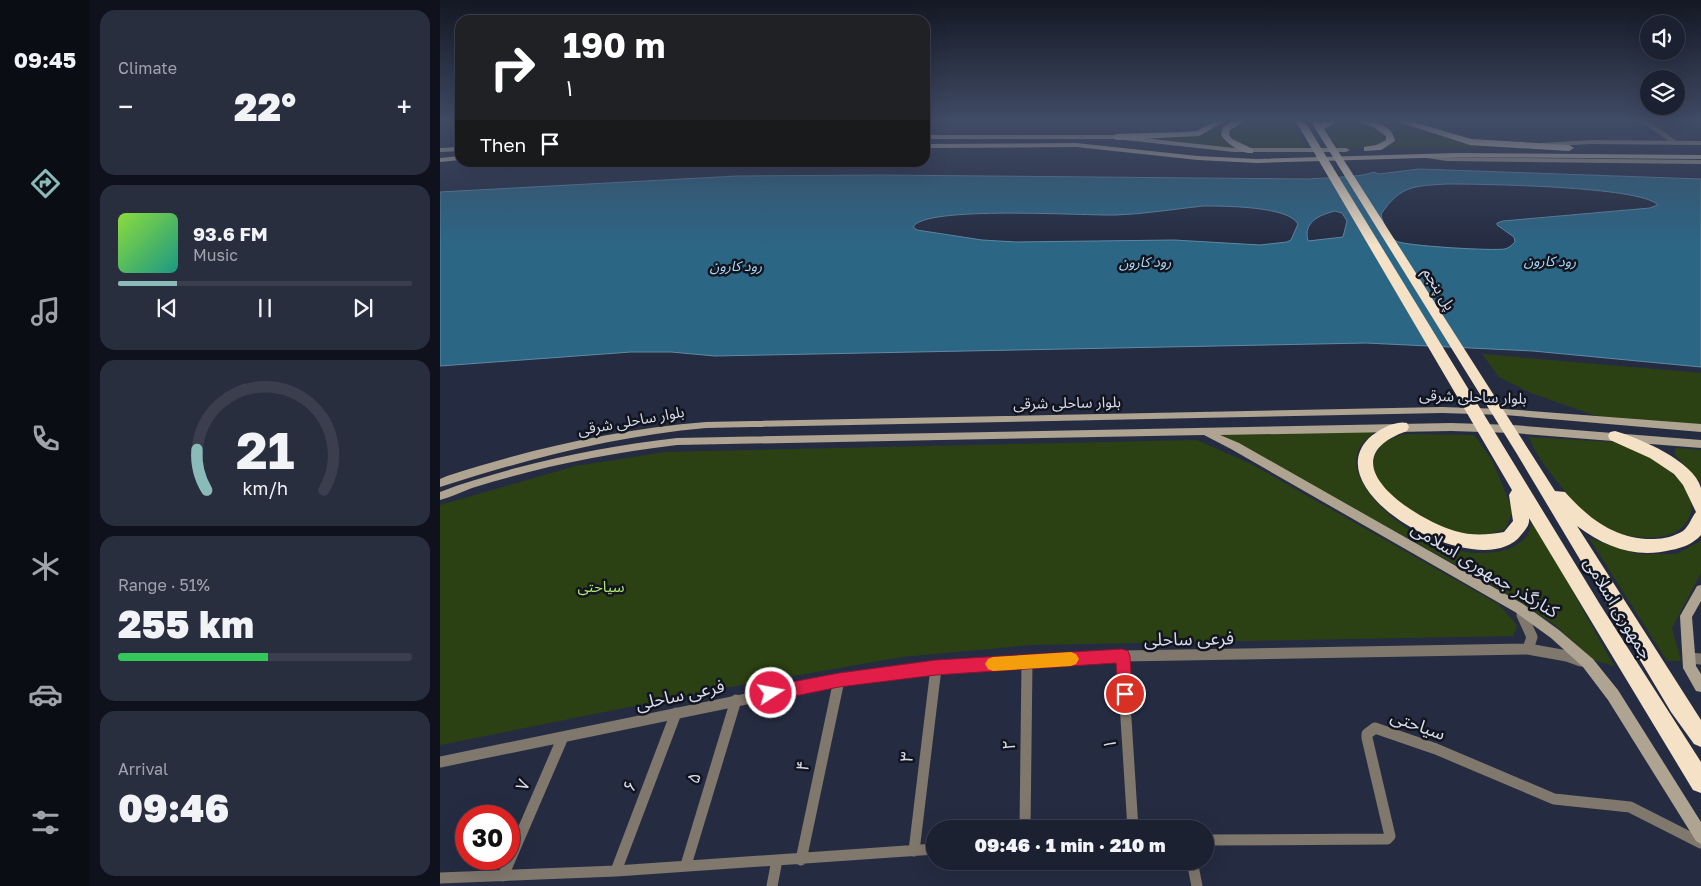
<!DOCTYPE html>
<meta charset="utf-8">
<style>
:root{--surface:#1c2132;--page:#292e3e;--text:#f1f3f6;--muted:#a0a3ac;--line:#3a3e4d;--accent:#8bbbb9}
body{margin:0;font-family:"Golos Text","Noto Sans Arabic",sans-serif;background:var(--page);color:var(--text);height:100vh;display:flex;flex-direction:column;font-size:19px;white-space:nowrap}
*{box-sizing:border-box;margin:0}
p{font-size:16px;color:var(--muted)}
.icon{flex:none;width:28px;height:28px;fill:none;stroke:currentColor;stroke-width:2;stroke-linecap:round;stroke-linejoin:round}
.map{position:relative;flex:1;overflow:hidden}
.drawer{display:flex;flex-direction:column;gap:10px;padding:10px;background:#0f121c;width:350px}
.drawer>*{flex:none}
.banner{position:absolute;left:15px;top:15px;width:475px;height:152px;border-radius:15px;box-shadow:0 5px 20px #0002,0 0 0 1px var(--line);background:#202124;color:#fff;overflow:hidden}
.buttons{position:absolute;left:1200px;top:15px;display:grid;gap:10px}
.buttons a{display:grid;place-items:center;width:45px;height:45px;border-radius:50%;background:var(--surface);box-shadow:0 5px 20px #0002,0 0 0 1px var(--line);font-size:25px}
.speed{position:absolute;left:15px;top:805px;display:flex;gap:10px;font-size:25px;font-weight:700;text-align:center}
.speed>*{display:grid;place-content:center;width:65px;height:65px;border-radius:50%;background:var(--surface);box-shadow:0 5px 20px #0002,0 0 0 1px var(--line);line-height:1}
.speed .limit{border:8px solid #d22;background:#fff;color:#111}
.pin{position:absolute;display:grid;place-items:center;width:42px;height:42px;color:#fff;margin:-21px;border:2px solid #fff;border-radius:50%;box-shadow:0 1px 5px #0007}
.me{position:absolute;width:55px;margin:-28px;rotate:79deg;stroke-linejoin:round;filter:drop-shadow(0 0 4px #0008)}
.turn{display:flex;align-items:center;gap:18px;height:105px;padding:0 25px;font-size:22px}
.turn .icon{width:65px;height:65px;stroke-width:2.5}
.turn b{display:block;font-size:35px;line-height:42px}
.then{display:flex;align-items:center;height:48px;padding:0 25px;background:#0003;gap:10px;font-size:19px}
.big{font-size:38px;font-weight:800;line-height:1.1}
.drawer .card{flex:1;display:flex;flex-direction:column;justify-content:center;gap:8px;min-width:0;padding:0 18px;border-radius:15px;background:var(--page)}
.drawer .dial{align-items:center;gap:0}
.dial svg{height:130px;overflow:visible;fill:none;stroke:var(--line);stroke-width:7;stroke-linecap:round;text-anchor:middle}
.dial text{fill:var(--text);stroke:none}
.song{display:flex;align-items:center;gap:15px}
.cover{width:60px;height:60px;border-radius:8px;background:linear-gradient(135deg,hsl(90 70% 55%),hsl(170 70% 35%))}
.played{height:5px;border-radius:2px;background:linear-gradient(90deg,var(--accent) 20%,var(--line) 20%)}
.keys{display:flex;justify-content:space-around;direction:ltr}
.heat{display:flex;justify-content:space-between;align-items:center;font-size:28px;direction:ltr}
.charge{height:8px;border-radius:4px;background:linear-gradient(90deg,#34c759 51%,var(--line) 0)}
.trip{position:absolute;left:486px;top:820px;width:288px;height:50px;border-radius:25px;background:var(--surface);box-shadow:0 5px 20px #0002,0 0 0 1px var(--line);font-weight:800;line-height:50px;text-align:center}
main{display:flex;flex:1;min-height:0}
.tabs{display:flex;flex-direction:column;width:90px;justify-content:space-around;align-items:center;background:#0b0d14;color:var(--muted)}
.tabs .icon{width:35px;height:35px}
.tabs .current{color:var(--accent)}
.tabs b{font-size:22px;color:var(--text)}
.map>svg:first-child{display:block}
.green{fill:#2c4113}
.water{fill:#2c6685;stroke:#5f89a4;fill-rule:evenodd}
.lines{fill:none;stroke-linecap:round;stroke-linejoin:round}
.street-far2{stroke:#80786d;stroke-width:5}
.street-far1{stroke:#80786d;stroke-width:8}
.street{stroke:#80786d;stroke-width:11}
.secondary{fill:#afa391;fill-rule:evenodd}
.primary{fill:#d3c3ad;fill-rule:evenodd}
.highway{fill:#f4e1c6;fill-rule:evenodd}
.route{fill:#e11d48;stroke:#92132f}
.slow{fill:#f59e0b}
.labels{text-anchor:middle;stroke-width:5;stroke-linejoin:round;paint-order:stroke}
.far-water-label{font-size:14px;font-style:italic;fill:#a8d9f5;stroke:#12151f}
.street-label{font-size:15px;fill:#d7dceb;stroke:#12151f}
.park-label{font-size:15px;fill:#afe66f;stroke:#12151f}
.near-street-label{font-size:18px;fill:#d7dceb;stroke:#12151f}
</style>
<main>
<nav class="tabs">
<b>09:45</b>
<svg class="icon current" aria-label="directions" viewBox="0 0 24 24"><path d="M12 3l9 9-9 9-9-9zM9 14v-3h6M13 9l2 2-2 2"/></svg>
<svg class="icon" aria-label="music" viewBox="0 0 24 24"><path d="M9 18V5l10-2v13"/><circle cx="6" cy="18" r="3"/><circle cx="16" cy="16" r="3"/></svg>
<svg class="icon" aria-label="phone" viewBox="0 0 24 24"><path d="M5 4h4l2 5-3 2q2 4 5 5l2-3 5 2v4C11 20 4 13 5 4z"/></svg>
<svg class="icon" aria-label="climate" viewBox="0 0 24 24"><path d="M12 3v18M4 7l16 10M4 17L20 7"/></svg>
<svg class="icon" aria-label="car" viewBox="0 0 24 24"><path d="M5 17H2v-5l4-1 3-4h7l3 4 3 1v5h-3M9 17h6M6 11h13"/><circle cx="7" cy="17" r="2"/><circle cx="17" cy="17" r="2"/></svg>
<svg class="icon" aria-label="filters" viewBox="0 0 24 24"><path d="M4 7h16M4 17h16"/><circle cx="9" cy="7" r="2"/><circle cx="15" cy="17" r="2"/></svg>
</nav>
<section class="drawer">
<div class="card"><p>Climate</p>
<div class="heat"><a>−</a><b class="big">22°</b><a>+</a></div>
</div>
<div class="card">
<div class="song"><i class="cover"></i><div><b>93.6 FM</b><p>Music</p></div></div>
<div class="played"></div>
<div class="keys"><svg class="icon" aria-label="previous" viewBox="0 0 24 24"><path d="M18 5L8 12l10 7zM5 5v14"/></svg><svg class="icon" aria-label="pause" viewBox="0 0 24 24"><path d="M8 5v14M16 5v14"/></svg><svg class="icon" aria-label="next" viewBox="0 0 24 24"><path d="M6 5l10 7-10 7zM19 5v14"/></svg></div>
</div>
<div class="card dial"><svg viewBox="0 0 100 80">
<path d="M14 69A42 42 0 1 1 86 69"/>
<path d="M14 69A42 42 0 0 1 8 44" stroke="#8bbbb9"/>
<text x="50" y="56" font-size="32" font-weight="700">21</text>
<text x="50" y="72" font-size="11">km/h</text>
</svg></div>
<div class="card"><p>Range · 51%</p><b class="big">255 km</b><div class="charge"></div></div>
<div class="card"><p>Arrival</p><b class="big">09:46</b></div>
</section>
<div class="map">
<svg width="1261" height="886" viewBox="0 0 1261 886">
<rect width="100%" height="100%" fill="#252c42"/>
<path class="green" d="M789,120H799L779,131C780,142 791,146 800,149L696,137L752,136L761,134Z
M932,120H948L1022,143L1068,147L940,148L956,143L958,136L946,126Z
M815,121L848,122L868,147C842,148 809,155 788,136L790,129Z
M904,122H921L944,129L948,141L925,148H898L884,126Z
M1042,354L1261,373V428L1165,419L1091,393L1059,377Z
M935,431C929,437 921,443 918,451C904,487 972,538 1002,547C1025,554 1066,559 1085,538C1089,534 1091,525 1093,520L1174,666L1153,660L1114,624L1040,578L777,434Z
M964,434L1034,435L1052,460L1073,511L1065,529L1041,537L992,527L940,488L933,472V458L943,442Z
M1089,437C1110,438 1132,440 1153,441C1162,442 1172,441 1180,443C1205,450 1257,481 1251,512C1242,550 1178,538 1154,524C1142,517 1133,501 1124,490C1111,473 1096,457 1089,437Z
M757,440L813,465L1058,604L1077,625L1073,636L590,645L462,657L284,688L0,745V505L136,466L225,452Z
M1236,448L1261,450V483L1234,454Z
M1149,538L1198,554H1236L1261,541V573L1232,628L1241,661H1227Z"/>
<path class="water" d="M979,169L1261,179V367L1093,351L926,343L275,356L231,352H191L0,366V192L297,176L441,175L868,179C880,178 926,177 933,172L939,174ZM1007,184C1039,184 1201,186 1218,205L1210,208L1063,221L1057,223V225L1074,237L1075,242C1072,245 1069,248 1065,249C1054,251 964,246 956,241C949,236 942,222 941,214C961,185 974,186 1007,184ZM763,206C783,206 849,206 858,224L851,240L847,242L820,245L734,240L576,242L542,240L477,230L473,227C484,205 647,216 676,215C705,214 734,209 763,206ZM895,211L902,213L907,221L903,237L868,241C863,222 879,215 895,211Z"/>
<g class="lines">
<path class="street-far2" d="M1203,120L1234,142"/>
<path class="street-far1" d="M1080,610L1083,616"/>
<path class="street" d="M1082,615L1092,637L1088,649
M682,656L693,829
M1249,658L1261,659
M0,762L399,680L496,668L682,656L1088,649L1127,656L1141,661
M585,829L587,662
M765,840L947,839L950,836L927,738V734L935,728L996,749L1114,799L1190,807L1261,843
M474,851L496,668
M361,860L399,680
M752,861L757,886
M246,865L296,700
M176,871L236,713
M63,876L123,737
M0,878L176,871L495,849
M332,886L337,860"/>
<path class="secondary" d="M1151,140L1261,141V145L1151,144L1102,147L1099,145L1102,143Z
M981,154L1007,157L1261,160V164L1007,161L979,157V155Z
M1002,407L1065,409L1261,424V432L1065,415L1002,413L266,428C175,436 87,459 0,487V479L7,476C90,449 178,429 266,422Z
M1011,423L1073,425L1261,440V448L1073,433L1011,431L780,435L799,443L1083,604L1119,630L1153,659L1178,690L1261,822V844L1256,841L1168,700L1143,667L1111,638L1075,612L791,449L764,435L237,445C168,453 99,467 32,488C21,492 11,497 0,500V492C25,482 51,475 76,468C129,454 183,444 237,438Z
M1261,585V601L1252,617L1256,666L1261,674V692L1256,691L1243,668L1240,616L1257,586Z"/>
<path class="primary" d="M485,135H676L794,148H906L910,150L906,152H794L676,139H485Z
M636,143L758,156L817,159L1016,153L1261,155V159L1016,157L817,163L758,160L636,147L485,148V144Z
M20,147V151L0,152V148Z
M20,156V160L0,162V158Z"/>
<path class="highway" d="M776,120H787L759,136L676,140L672,137L676,134L745,132L757,131Z
M795,120H806L790,130L789,135L792,139L813,149V153C802,154 787,144 781,135L783,127Z
M855,120H864L1161,606L1261,762V793L1253,790L1089,518C1090,525 1086,529 1081,535C1043,586 873,494 929,438C938,430 955,420 967,423L969,427L967,431C885,460 972,518 1015,531C1031,536 1048,535 1064,532L1073,521L1069,495L1072,490Z
M870,120H879L880,123L900,120L884,129L1115,491L1125,492C1149,519 1176,540 1214,539C1224,539 1235,536 1243,531C1250,525 1251,518 1256,512L1243,485L1234,474L1210,458L1170,440L1168,436L1170,432L1175,431C1199,438 1254,461 1261,488C1261,501 1261,520 1261,535C1253,544 1242,548 1231,550C1196,559 1165,547 1137,526L1261,720V747L1254,744L1231,712L1077,454Z
M912,120C928,120 952,122 955,141L941,150L924,151V147L936,145L946,140V136L933,127Z
M952,120H967L1031,139L1129,145L1134,148L1129,151L1030,145Z"/>
</g>
<linearGradient id="sky" x2="0" y2="1"><stop stop-color="#141824"/><stop offset="0.49" stop-color="#404b65"/><stop offset="1" stop-color="#404b65" stop-opacity="0"/></linearGradient>
<rect width="1261" height="245" fill="url(#sky)"/>
<path class="route" d="M682,649L688,651L690,656L692,694L690,700L685,702L679,700L676,663L496,675L399,687L331,701L325,699L323,693L325,688L331,686L399,673L496,660Z"/>
<path class="slow" d="M631,652L636,654L639,659L636,664L631,666L553,671L548,669L545,664L548,659L553,657Z"/>
<g class="labels">
<g class="far-water-label">
<text transform="translate(1110 261) rotate(1)" y="5">رود کارون</text>
<text transform="translate(705 262) rotate(-1)" y="5">رود کارون</text>
<text x="296" y="271">رود کارون</text>
</g>
<g class="street-label">
<text transform="translate(999 289) rotate(58)" y="5">پل پنجم</text>
<text transform="translate(1033 397) rotate(2)" y="5">بلوار ساحلی شرقی</text>
<text transform="translate(627 403) rotate(-1)" y="5">بلوار ساحلی شرقی</text>
<text transform="translate(191 421) rotate(-10)" y="5">بلوار ساحلی شرقی</text>
</g>
<g class="park-label">
<text x="161" y="592">سیاحتی</text>
</g>
<g class="near-street-label">
<text transform="translate(1045 570) rotate(31)" y="6">کنارگذر جمهوری اسلامی</text>
<text transform="translate(1178 608) rotate(59)" y="6">جمهوری اسلامی</text>
<text transform="translate(749 639) rotate(-1)" y="6">فرعی ساحلی</text>
<text transform="translate(240 695) rotate(-12)" y="6">فرعی ساحلی</text>
<text transform="translate(978 725) rotate(20)" y="6">سیاحتی</text>
<text transform="translate(670 744) rotate(-94)" y="6">۱</text>
<text transform="translate(569 745) rotate(-89)" y="6">۲</text>
<text transform="translate(467 757) rotate(-83)" y="6">۳</text>
<text transform="translate(363 766) rotate(-78)" y="6">۴</text>
<text transform="translate(254 778) rotate(-73)" y="6">۵</text>
<text transform="translate(83 785) rotate(-67)" y="6">۷</text>
<text transform="translate(190 786) rotate(-69)" y="6">۶</text>
</g>
</g>
</svg>
<div class="buttons">
<a><svg class="icon" aria-label="sound" viewBox="0 0 24 24"><path d="M4 9h4l5-4v14l-5-4H4zM17 9q2 3 0 6"/></svg></a>
<a><svg class="icon" aria-label="layers" viewBox="0 0 24 24"><path d="M12 4l9 5-9 5-9-5zM3 14l9 5 9-5"/></svg></a>
</div>
<div class="speed"><div class="limit">30</div></div>
<div class="pin" style="left:685px;top:694px;background:#d93025"><svg class="icon" aria-label="arrive" viewBox="0 0 24 24"><path d="M6 21V4h12l-3 4 3 4H6"/></svg></div>
<svg class="me" style="left:331px;top:693px" viewBox="-20 -20 40 40"><circle r="17" fill="#e11d48" stroke="#fff" stroke-width="3"/><path d="M0-11L8 9 0 5-8 9z" fill="#fff"/></svg>
<div class="trip">09:46 · 1 min · 210 m</div>
<div class="banner">
<div class="turn"><svg class="icon" aria-label="right" viewBox="0 0 24 24"><path d="M7 20v-9h11M14 6l5 5-5 5"/></svg><div><b>190 m</b>۱</div></div>
<div class="then">Then<svg class="icon" aria-label="arrive" viewBox="0 0 24 24"><path d="M6 21V4h12l-3 4 3 4H6"/></svg></div>
</div>
</div>
</main>
